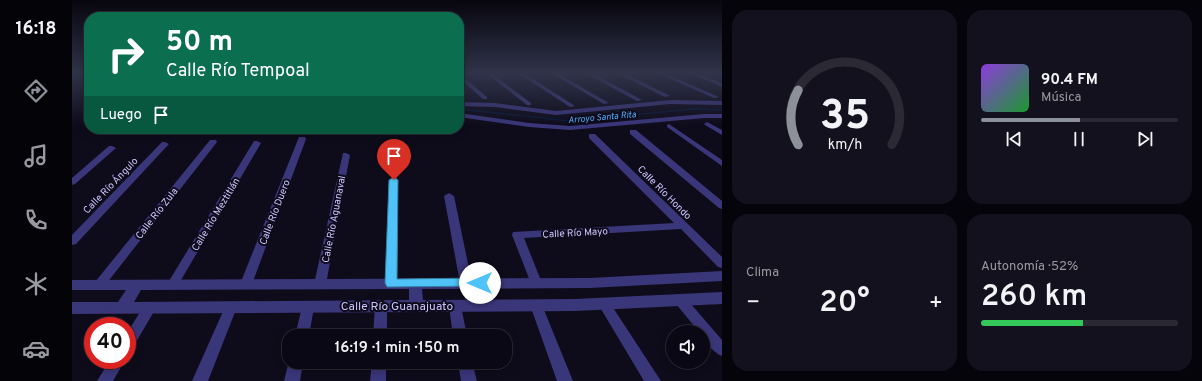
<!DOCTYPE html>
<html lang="es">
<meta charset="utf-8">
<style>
:root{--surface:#0a0814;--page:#13111d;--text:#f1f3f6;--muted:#999aa0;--line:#2a2934;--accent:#8c9099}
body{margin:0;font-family:Overpass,sans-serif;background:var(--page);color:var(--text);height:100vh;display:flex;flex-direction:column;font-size:15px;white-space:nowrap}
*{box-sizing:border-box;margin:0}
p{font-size:13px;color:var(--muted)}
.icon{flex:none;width:22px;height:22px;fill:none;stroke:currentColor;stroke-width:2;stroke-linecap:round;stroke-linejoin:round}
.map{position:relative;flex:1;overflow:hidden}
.drawer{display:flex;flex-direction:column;gap:10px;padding:10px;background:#06040b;width:480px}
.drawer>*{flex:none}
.top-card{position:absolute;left:12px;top:12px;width:380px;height:122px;border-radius:16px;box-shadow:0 2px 10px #0003,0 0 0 1px var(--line);background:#0b6e4f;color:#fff;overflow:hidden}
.buttons{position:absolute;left:594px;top:325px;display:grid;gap:8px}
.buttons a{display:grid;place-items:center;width:44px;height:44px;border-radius:50%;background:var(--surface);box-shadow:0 2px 10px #0003,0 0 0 1px var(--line);font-size:20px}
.speed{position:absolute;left:12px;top:317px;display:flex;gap:8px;font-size:20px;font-weight:700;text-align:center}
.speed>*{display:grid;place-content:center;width:52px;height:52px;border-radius:50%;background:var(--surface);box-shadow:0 2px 10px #0003,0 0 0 1px var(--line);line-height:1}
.speed .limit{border:6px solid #d22;background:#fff;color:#111}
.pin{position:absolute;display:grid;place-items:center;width:34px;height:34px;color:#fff;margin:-41px -17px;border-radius:50% 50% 50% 0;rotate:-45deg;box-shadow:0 0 4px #0007}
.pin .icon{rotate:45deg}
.me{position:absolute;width:44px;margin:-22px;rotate:270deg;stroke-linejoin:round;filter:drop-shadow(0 0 3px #0008)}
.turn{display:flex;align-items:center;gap:14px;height:84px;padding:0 16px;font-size:18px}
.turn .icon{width:52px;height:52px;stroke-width:2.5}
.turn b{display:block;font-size:28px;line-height:34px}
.then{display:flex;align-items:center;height:38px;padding:0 16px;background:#0003;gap:8px;font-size:15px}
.big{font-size:30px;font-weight:600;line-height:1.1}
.drawer .widget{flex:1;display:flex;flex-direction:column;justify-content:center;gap:6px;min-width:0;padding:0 14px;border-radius:16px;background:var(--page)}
.drawer .dial{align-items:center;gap:0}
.dial svg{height:104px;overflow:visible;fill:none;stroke:var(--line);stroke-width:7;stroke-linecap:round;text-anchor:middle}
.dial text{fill:var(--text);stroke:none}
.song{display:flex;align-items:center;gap:12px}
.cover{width:48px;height:48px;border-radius:6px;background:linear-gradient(135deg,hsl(270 70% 55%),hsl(130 70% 35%))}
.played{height:4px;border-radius:2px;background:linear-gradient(90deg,var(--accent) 50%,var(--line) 50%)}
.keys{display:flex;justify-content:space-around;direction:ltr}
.heat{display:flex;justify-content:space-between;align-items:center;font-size:22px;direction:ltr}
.charge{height:6px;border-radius:3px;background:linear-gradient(90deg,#34c759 52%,var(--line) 0)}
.drawer .tiles{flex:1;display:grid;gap:10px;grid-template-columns:repeat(2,1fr)}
.trip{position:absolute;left:210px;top:329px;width:230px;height:40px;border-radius:16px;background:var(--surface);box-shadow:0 2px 10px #0003,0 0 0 1px var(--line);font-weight:600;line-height:40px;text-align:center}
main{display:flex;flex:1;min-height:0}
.menu{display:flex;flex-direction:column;width:72px;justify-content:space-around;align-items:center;background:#040308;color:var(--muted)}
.menu .icon{width:28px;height:28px}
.menu .active{color:var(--accent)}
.menu b{font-size:18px;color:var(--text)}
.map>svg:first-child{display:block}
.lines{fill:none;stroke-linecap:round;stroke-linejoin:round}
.stream{stroke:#091936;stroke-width:1.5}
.minor{fill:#3a367a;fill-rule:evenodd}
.tertiary{fill:#3a367a;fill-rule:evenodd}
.route{fill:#4fc3f7;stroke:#337fa1}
.labels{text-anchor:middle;stroke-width:4;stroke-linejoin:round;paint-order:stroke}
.far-water-label{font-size:9px;font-style:italic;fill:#55aefd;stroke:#0e0b1b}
.street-label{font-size:10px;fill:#cdc6fe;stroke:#0e0b1b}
.near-street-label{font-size:12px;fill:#cdc6fe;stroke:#0e0b1b}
</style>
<main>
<nav class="menu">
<b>16:18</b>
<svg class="icon active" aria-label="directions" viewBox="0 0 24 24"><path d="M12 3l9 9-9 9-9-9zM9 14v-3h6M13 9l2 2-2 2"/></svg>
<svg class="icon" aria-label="music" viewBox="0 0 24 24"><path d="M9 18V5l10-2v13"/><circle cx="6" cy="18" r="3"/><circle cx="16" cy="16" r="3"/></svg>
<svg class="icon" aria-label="phone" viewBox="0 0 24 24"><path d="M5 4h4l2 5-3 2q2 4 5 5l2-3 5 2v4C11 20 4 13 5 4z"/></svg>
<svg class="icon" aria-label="climate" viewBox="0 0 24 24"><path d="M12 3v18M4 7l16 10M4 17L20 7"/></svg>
<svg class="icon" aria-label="car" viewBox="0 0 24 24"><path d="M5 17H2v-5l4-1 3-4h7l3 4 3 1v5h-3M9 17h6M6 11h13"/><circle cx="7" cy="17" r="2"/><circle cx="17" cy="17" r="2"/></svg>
</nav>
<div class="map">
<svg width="650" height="381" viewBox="0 0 650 381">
<rect width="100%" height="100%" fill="#0e0b1b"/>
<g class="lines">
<path class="stream" d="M387,109L497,121L621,109L650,110"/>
<path class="minor" d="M387,73L415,97V99H411L387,78Z
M414,73H419L459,103V105H455Z
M446,73H452L503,106L498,107Z
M479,73H485L537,103L532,104Z
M513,73H520L570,100L565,101Z
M545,73H552L598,96L593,97Z
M585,73H592L647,97L642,98Z
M617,73H624L650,83V87Z
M598,100L650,101V105L598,104L484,115L423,107L387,106V102L423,103L484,111Z
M387,113L457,123L498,126L632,114H650V118H632L498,130L457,127L387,117Z
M635,122L650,130V135L633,125L632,124Z
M597,124L650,160V166L595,127V125Z
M558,130H564L650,201V209L647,208L558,134Z
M517,134H523L650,257V268L646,267L609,229L452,238L470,283L468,286L464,288L460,286L440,235L441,232L602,223L517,138Z
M227,137H233L234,139L180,284L178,287L174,289L170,287L168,284Z
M138,140H144L145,142L31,288L27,290L23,288L21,285L23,282Z
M182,141H185L189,143L105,287L101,289L97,287L95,284L97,281Z
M90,142H93L97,144L4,244L0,245V235Z
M37,146H40L44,148L3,184L0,185V178Z
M271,153H274L278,155L254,284L252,287L248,289L244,287L242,284Z
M322,177L326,180L325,283L323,286L319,288L315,286L313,283L318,180Z
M377,193L382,196L400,283L398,286L394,288L390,286L388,283L372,196Z
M608,295L612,296L650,340V356C642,353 631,341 631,332H627L604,304L602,300L604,296Z
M532,299L536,300L589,381H572L526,304L528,300Z
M464,300L468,301L470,305L501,381H485L458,305L460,301Z
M309,301L313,302L315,306V336H301L303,306L305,302Z
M383,301L387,302L389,306L395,336H381L377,306L379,302Z
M159,302L163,303L165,307L136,381H120L153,307L155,303Z
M236,302L240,303L242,307L237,336H223L230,307L232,303Z
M78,303L83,304L84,308L60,349L55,351V333L73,304Z
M38,360H53L41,381H25Z
M217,361L231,362L228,381H212Z
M300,362H314V381H298Z
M386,362H400L405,381H389Z"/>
<path class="tertiary" d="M650,271V281L518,288L350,289L351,300L503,299L650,292V304L503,311L0,314V302H46L54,290H0V280L518,278ZM337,289V300L62,302L69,290Z"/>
</g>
<linearGradient id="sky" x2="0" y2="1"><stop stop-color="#08060f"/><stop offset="0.58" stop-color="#30344a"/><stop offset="1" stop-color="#30344a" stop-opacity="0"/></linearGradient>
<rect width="650" height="126" fill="url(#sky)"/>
<path class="route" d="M322,177L326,180L325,279L408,278L412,280L414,283L412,286L315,287L313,283L317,180Z"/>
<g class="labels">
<g class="far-water-label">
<text transform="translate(530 117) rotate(-5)" y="3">Arroyo Santa Rita</text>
</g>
<g class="street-label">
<text transform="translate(38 185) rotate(-46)" y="4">Calle Río Ángulo</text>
<text transform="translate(593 192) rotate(45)" y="4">Calle Río Hondo</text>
<text transform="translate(202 212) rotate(-69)" y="4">Calle Río Duero</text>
<text transform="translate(84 213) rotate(-52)" y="4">Calle Río Zula</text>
<text transform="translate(143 214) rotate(-59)" y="4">Calle Río Meztitlán</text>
<text transform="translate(261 219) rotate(-79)" y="4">Calle Río Aguanaval</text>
<text transform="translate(503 232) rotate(-3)" y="4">Calle Río Mayo</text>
</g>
<g class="near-street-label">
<text x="325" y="310">Calle Río Guanajuato</text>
</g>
</g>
</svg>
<div class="buttons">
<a><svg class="icon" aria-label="sound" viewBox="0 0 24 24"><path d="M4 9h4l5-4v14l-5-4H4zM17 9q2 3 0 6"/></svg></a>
</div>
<div class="speed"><div class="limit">40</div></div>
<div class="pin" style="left:322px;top:180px;background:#d93025"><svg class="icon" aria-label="arrive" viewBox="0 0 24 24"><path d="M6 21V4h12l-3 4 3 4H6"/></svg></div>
<svg class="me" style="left:408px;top:283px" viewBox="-20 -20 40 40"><circle r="19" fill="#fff"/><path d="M0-13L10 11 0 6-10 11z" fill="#4fc3f7"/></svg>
<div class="trip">16:19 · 1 min · 150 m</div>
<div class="top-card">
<div class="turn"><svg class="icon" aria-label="right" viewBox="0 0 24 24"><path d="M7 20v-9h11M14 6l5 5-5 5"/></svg><div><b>50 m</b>Calle Río Tempoal</div></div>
<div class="then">Luego<svg class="icon" aria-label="arrive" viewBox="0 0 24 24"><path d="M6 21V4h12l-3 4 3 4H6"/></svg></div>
</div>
</div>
<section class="drawer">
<div class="tiles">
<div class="widget dial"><svg viewBox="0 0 100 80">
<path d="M14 69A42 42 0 1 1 86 69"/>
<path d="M14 69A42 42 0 0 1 14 27" stroke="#8c9099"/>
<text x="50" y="56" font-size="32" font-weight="700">35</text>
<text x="50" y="72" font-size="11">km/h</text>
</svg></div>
<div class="widget">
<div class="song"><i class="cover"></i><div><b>90.4 FM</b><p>Música</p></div></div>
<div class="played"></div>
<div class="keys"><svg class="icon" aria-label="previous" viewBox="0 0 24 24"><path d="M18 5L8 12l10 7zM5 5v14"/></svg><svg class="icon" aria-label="pause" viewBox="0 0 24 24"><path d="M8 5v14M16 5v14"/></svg><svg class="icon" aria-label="next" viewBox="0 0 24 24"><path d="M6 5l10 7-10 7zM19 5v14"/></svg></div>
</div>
<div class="widget"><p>Clima</p>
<div class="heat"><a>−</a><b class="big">20°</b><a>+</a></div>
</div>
<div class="widget"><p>Autonomía · 52%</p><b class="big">260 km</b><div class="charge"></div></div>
</div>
</section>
</main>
